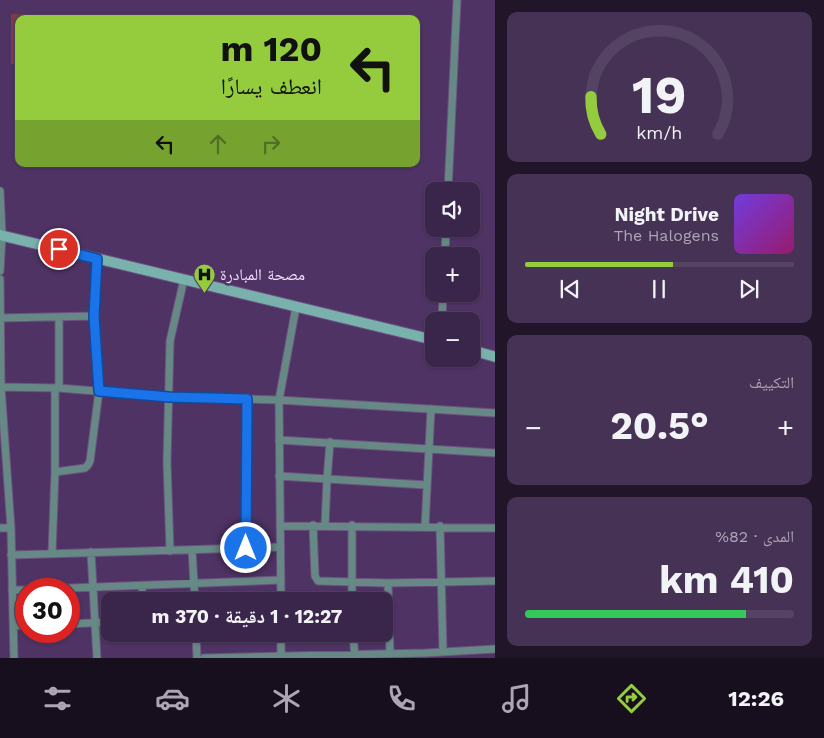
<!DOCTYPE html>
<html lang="ar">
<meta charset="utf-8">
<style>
:root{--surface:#3b264b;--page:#463255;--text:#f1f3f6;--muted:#aca5b5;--line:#544363;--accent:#94cc3d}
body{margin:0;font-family:"Work Sans","Noto Naskh Arabic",sans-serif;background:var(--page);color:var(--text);direction:rtl;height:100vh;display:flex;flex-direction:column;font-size:19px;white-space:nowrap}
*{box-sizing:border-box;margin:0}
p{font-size:16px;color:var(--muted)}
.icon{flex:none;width:28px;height:28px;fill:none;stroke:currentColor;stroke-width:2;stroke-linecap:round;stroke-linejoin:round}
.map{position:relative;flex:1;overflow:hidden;direction:ltr}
.side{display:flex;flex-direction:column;gap:12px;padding:12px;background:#201529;width:329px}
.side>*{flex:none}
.banner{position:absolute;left:15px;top:15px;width:405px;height:152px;border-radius:10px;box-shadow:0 1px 4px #0004,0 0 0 1px var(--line);direction:rtl;background:#94cc3d;color:#111;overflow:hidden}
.tools{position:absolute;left:425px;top:182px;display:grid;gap:10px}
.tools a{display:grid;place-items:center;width:55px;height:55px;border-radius:10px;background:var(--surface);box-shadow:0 1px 4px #0004,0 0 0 1px var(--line);font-size:25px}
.speed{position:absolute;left:15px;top:578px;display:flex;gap:10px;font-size:25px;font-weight:700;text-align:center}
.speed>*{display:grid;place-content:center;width:65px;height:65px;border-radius:50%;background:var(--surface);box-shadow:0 1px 4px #0004,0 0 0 1px var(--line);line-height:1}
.speed .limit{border:8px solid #d22;background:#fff;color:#111}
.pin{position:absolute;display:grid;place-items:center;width:42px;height:42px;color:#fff;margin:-21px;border:2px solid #fff;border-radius:50%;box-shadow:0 1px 5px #0007}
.me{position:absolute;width:55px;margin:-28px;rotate:0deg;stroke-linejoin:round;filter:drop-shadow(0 0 4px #0008)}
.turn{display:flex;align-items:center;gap:18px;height:105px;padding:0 15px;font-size:22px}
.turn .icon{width:65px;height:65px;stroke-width:2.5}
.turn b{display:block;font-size:35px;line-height:42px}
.lanes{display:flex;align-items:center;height:48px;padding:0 15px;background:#0003;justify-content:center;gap:25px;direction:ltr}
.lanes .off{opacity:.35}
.big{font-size:38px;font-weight:700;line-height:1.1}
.side .tile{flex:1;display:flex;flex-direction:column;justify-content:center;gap:8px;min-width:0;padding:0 18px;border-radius:10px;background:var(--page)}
.side .dial{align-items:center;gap:0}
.dial svg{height:130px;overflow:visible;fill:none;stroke:var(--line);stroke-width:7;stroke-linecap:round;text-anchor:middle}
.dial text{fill:var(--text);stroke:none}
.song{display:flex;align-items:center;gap:15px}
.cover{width:60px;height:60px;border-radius:8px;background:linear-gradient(135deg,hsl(260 70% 55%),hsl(320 70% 35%))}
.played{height:5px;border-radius:2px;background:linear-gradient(90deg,var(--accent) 55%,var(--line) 55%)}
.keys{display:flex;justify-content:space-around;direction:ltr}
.heat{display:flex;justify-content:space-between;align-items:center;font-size:28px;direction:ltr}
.charge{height:8px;border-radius:4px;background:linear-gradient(90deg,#34c759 82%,var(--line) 0)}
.trip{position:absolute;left:101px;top:592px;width:292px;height:50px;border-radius:10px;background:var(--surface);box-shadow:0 1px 4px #0004,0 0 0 1px var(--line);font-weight:700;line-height:50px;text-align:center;direction:rtl}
.tab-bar{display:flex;height:80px;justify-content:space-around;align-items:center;background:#180f1e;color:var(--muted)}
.tab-bar .icon{width:35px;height:35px}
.tab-bar .selected{color:var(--accent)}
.tab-bar b{font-size:22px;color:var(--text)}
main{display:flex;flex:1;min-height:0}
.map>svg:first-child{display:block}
.grass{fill:#7e3c4a}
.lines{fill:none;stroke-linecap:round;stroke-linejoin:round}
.street-casing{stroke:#6c5280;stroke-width:9}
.secondary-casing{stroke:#6c5280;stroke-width:12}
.street{stroke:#678986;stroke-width:7}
.secondary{stroke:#79b1ac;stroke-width:10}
.route-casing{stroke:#114b97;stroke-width:12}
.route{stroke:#1a73e8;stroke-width:9}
.labels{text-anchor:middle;stroke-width:5;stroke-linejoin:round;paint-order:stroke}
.poi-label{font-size:16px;fill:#efe0fe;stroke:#4f3364;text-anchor:start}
</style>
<main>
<section class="side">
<div class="tile dial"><svg viewBox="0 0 100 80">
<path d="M14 69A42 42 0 1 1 86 69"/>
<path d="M14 69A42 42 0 0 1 8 46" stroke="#94cc3d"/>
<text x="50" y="56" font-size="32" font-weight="700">19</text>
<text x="50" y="72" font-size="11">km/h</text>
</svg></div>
<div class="tile">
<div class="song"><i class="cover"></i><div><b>Night Drive</b><p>The Halogens</p></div></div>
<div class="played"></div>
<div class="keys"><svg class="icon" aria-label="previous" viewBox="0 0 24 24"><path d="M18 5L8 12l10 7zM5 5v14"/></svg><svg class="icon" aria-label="pause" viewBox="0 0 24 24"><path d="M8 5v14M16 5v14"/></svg><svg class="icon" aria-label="next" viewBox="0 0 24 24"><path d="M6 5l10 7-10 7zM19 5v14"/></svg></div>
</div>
<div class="tile"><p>التكييف</p>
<div class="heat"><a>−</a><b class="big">20.5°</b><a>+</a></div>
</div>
<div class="tile"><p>المدى · 82%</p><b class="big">410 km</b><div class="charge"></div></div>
</section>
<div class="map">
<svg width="496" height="658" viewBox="0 0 496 658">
<rect width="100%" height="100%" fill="#4f3364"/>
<path class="grass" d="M11,14L79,15V19H19V64H11Z"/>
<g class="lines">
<defs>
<path id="street" d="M0,191L2,235L0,271
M448,191L457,0
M445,256L446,229
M0,279L1,387L11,528L14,658
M59,317V388
M0,318L94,316
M442,321L443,294
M0,387L59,388L169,397L279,400L496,413
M279,440L496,453
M55,472L85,468L88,465L90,461L99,391L94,316L97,259
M279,476L426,485
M313,525L315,576L318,581L388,583L496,581
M325,525L327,480L330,442
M280,526L496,528
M440,526L443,651
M425,527L431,409
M0,528H11
M246,548L247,399
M192,550L195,601
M170,551L167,462L170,341L184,279
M91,552L97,658
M52,553L55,472V388
M11,555L280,547
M388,583L390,654
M142,586L143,601
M45,589L281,580
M12,590H26
M281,601L279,400L296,307
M352,601V525
M69,624L110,622
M14,626L26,625
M196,634L197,658
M281,634V658
M353,634L355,658
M204,658L425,653L496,649"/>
<path id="secondary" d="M0,235L434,340
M471,350L496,357"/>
</defs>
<use href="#street" class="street-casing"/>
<use href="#secondary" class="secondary-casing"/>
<use href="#street" class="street"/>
<use href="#secondary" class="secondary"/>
</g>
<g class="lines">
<defs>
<path id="route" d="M59,249L97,259L94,316L99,391L169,397L247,399L246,548"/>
</defs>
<use href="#route" class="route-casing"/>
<use href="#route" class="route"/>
</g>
<defs>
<symbol id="hospital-pin" viewBox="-11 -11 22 30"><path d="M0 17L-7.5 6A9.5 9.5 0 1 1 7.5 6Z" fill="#94cc3d" stroke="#4f3364"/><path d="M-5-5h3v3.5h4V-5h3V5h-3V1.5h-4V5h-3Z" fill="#111"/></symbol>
</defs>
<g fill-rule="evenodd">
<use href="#hospital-pin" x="192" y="262" width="25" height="34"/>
</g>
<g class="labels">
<g class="poi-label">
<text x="220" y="280">مصحة المبادرة</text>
</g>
</g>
</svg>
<div class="tools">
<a><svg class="icon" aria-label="sound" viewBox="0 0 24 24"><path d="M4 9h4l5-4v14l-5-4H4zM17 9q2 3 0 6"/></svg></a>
<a>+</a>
<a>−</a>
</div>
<div class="speed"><div class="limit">30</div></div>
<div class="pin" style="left:59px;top:249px;background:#d93025"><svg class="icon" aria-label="arrive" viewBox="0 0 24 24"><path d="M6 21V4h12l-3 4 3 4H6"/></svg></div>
<svg class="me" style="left:246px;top:548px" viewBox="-20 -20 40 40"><circle r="17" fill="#1a73e8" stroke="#fff" stroke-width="3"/><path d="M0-11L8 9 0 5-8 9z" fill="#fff"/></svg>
<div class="trip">12:27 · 1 دقيقة · 370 m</div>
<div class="banner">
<div class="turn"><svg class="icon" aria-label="left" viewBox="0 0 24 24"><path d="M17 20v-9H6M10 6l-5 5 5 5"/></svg><div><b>120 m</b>انعطف يسارًا</div></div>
<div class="lanes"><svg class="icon" aria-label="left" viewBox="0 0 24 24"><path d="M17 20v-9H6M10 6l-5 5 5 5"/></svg><svg class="icon off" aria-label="ahead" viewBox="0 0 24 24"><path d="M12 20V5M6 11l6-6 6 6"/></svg><svg class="icon off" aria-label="right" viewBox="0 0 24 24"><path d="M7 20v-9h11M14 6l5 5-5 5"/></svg></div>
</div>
</div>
</main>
<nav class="tab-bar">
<b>12:26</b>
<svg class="icon selected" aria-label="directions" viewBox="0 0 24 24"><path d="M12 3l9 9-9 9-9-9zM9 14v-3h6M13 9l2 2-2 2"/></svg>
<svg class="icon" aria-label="music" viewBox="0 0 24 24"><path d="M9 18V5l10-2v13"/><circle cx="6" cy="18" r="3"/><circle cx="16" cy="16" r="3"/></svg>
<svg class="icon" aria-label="phone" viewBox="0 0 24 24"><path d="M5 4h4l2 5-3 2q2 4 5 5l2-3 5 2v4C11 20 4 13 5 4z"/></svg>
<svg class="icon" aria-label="climate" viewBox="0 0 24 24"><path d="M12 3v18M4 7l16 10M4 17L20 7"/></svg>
<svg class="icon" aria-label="car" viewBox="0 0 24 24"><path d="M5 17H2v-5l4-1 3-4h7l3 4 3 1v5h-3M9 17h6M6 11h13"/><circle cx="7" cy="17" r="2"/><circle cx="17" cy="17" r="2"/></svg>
<svg class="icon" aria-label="filters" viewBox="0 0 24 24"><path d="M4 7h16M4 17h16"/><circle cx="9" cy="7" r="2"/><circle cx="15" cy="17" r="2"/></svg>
</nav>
